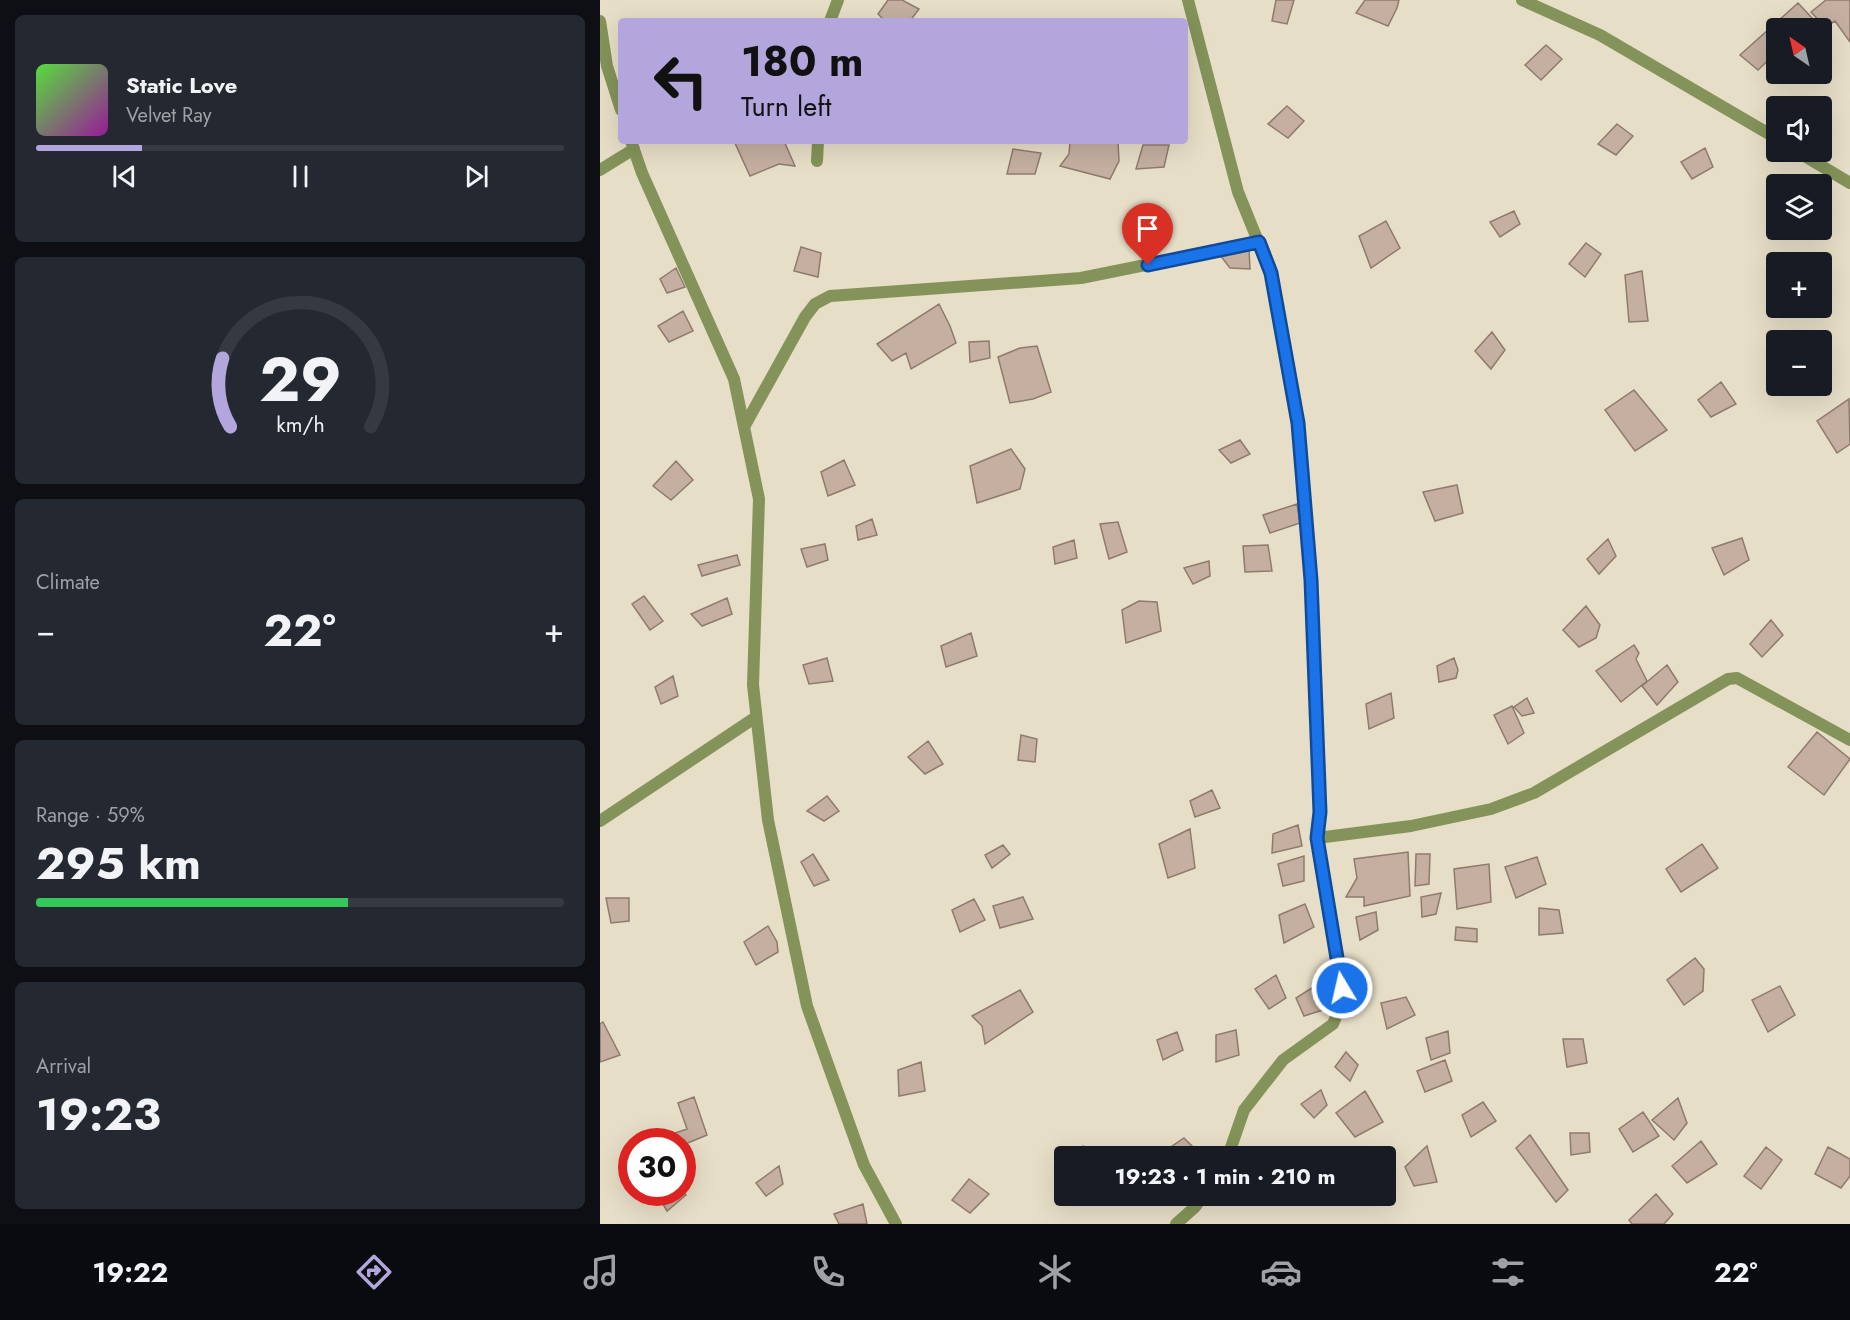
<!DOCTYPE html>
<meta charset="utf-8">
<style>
:root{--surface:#171b24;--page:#242831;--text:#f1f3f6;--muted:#9ea1a6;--line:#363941;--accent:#b2a6dd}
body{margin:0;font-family:Jost,sans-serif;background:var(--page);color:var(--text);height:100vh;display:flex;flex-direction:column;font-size:22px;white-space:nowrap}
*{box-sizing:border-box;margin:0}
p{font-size:20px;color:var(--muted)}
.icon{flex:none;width:33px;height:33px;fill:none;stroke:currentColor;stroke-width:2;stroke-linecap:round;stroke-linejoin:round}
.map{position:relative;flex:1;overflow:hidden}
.details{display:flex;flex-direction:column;gap:15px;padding:15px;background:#0d0f14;width:600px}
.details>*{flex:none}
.guide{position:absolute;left:18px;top:18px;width:570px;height:126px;border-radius:6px;box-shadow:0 6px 24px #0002;background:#b2a6dd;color:#111;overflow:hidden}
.needle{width:39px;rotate:326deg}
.buttons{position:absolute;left:1166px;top:18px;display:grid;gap:12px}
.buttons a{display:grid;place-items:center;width:66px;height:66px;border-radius:6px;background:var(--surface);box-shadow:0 6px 24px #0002;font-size:30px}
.speed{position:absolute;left:18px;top:1128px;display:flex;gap:12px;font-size:30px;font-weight:700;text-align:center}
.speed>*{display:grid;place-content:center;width:78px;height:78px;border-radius:50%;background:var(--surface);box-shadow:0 6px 24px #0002;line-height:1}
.speed .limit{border:9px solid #d22;background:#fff;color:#111}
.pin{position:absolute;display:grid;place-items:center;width:51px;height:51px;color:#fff;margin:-62px -26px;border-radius:50% 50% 50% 0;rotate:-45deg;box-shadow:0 0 6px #0007}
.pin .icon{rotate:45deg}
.me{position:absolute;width:66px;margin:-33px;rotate:351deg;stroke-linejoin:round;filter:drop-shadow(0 0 4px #0008)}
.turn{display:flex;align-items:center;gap:21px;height:126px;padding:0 24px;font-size:27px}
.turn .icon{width:78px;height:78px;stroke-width:2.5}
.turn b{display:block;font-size:42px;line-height:51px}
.big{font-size:45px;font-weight:700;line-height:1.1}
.details .tile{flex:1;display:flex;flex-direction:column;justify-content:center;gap:9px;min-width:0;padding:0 21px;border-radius:9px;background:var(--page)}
.details .dial{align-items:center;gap:0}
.dial svg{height:156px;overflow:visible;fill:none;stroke:var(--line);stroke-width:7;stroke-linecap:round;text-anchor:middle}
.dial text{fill:var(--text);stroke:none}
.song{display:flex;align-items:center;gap:18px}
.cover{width:72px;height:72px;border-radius:9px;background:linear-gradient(135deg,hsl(110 70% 55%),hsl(300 70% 35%))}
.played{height:6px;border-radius:3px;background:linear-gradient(90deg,var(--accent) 20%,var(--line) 20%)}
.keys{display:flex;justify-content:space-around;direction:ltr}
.heat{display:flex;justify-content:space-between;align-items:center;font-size:33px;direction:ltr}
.charge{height:9px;border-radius:4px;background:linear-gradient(90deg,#34c759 59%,var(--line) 0)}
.trip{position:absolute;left:454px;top:1146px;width:342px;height:60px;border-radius:6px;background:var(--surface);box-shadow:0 6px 24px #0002;font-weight:700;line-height:60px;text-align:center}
.dock{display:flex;height:96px;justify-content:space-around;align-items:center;background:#090b0e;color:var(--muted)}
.dock .icon{width:42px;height:42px}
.dock .active{color:var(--accent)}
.dock b{font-size:27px;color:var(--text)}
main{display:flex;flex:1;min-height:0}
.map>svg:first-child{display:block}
.building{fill:#c4afa0;stroke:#8f7b6d;stroke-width:1.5}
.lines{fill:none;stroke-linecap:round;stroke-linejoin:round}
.minor{stroke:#849359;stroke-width:12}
.route-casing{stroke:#114b97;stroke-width:15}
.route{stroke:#1a73e8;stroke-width:10}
</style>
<main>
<section class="details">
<div class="tile">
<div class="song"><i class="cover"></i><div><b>Static Love</b><p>Velvet Ray</p></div></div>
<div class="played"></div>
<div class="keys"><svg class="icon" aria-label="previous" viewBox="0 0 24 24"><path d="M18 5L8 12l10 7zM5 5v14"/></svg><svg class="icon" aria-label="pause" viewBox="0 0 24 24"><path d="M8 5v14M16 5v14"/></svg><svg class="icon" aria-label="next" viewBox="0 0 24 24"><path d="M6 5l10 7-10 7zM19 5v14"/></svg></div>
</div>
<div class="tile dial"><svg viewBox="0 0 100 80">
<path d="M14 69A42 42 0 1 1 86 69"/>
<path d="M14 69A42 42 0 0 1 10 34" stroke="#b2a6dd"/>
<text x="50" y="56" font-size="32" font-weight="700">29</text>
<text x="50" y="72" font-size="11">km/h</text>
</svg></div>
<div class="tile"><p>Climate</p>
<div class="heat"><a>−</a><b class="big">22°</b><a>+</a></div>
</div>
<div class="tile"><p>Range · 59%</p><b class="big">295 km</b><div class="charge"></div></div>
<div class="tile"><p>Arrival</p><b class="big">19:23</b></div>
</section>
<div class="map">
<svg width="1250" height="1224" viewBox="0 0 1250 1224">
<rect width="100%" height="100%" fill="#e7dec7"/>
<path class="building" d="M288,0H302L319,9L310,21H285L278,14Z
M676,0H694L687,24L672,21Z
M765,0H799L797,8L788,26L756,13Z
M1226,0H1250V42L1235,21L1225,27L1211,12Z
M1198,3L1212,18L1201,28H1176V53L1158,70L1140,55Z
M946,45L962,59L941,80L925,65Z
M687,106L704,121L688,138L668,124Z
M1017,124L1033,136L1016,155L998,144Z
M134,141H184L195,166L179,164L150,176Z
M470,141L518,142L519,161L510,179L460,166L469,154Z
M543,145H569L564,167L536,169Z
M1105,148L1113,167L1092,179L1081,162Z
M413,149L441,153L435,174H407Z
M914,211L920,224L900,237L890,222Z
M786,221L800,248L771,268L759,236Z
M986,243L1001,254L985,277L969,264Z
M201,247L221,253L218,277L194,271Z
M649,249L650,269L630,268L620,255Z
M76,268L85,287L67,293L60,279Z
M1042,271L1048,321L1029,322L1025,275Z
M339,304L350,326L356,343L311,369L306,353L292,361L277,344Z
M83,311L93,331L69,342L58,326Z
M892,332L905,350L891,369L875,351Z
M389,341L390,358L370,362L369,342Z
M437,346L451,392L433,399L410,403L398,357L420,348Z
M1121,382L1136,404L1111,417L1098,400Z
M1034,390L1067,430L1035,451L1005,410Z
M1249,399L1250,444L1237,453L1217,421Z
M640,440L650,454L631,463L619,450Z
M411,449L425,469L420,489L377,503L370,466Z
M244,460L255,485L228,496L221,472Z
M76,461L93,480L71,500L53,486Z
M857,485L863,513L835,521L823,492Z
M697,504L700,523L670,533L663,515Z
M272,519L277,535L258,540L256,526Z
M518,522L527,552L509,559L500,524Z
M1142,538L1149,560L1124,575L1112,548Z
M1008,539L1016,556L999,574L987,559Z
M474,540L477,558L455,564L453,547Z
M225,544L228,560L207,567L201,549Z
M668,545L672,571L645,572L643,546Z
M137,555L140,565L102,576L98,565Z
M609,561L610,576L593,584L584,568Z
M44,596L63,621L50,630L32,604Z
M127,598L132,614L102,626L91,614Z
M539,601L557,602L561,631L526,643L522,610Z
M986,606L1000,625L996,638L979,647L963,630Z
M1171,620L1183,635L1162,657L1150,644Z
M371,633L377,656L346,667L341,646Z
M1034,645L1039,653L1036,659L1047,681L1021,702L996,671Z
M227,658L233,681L209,684L203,665Z
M854,658L858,670L856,678L839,682L837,666Z
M1067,665L1078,682L1057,705L1042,686Z
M73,676L78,696L61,704L55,687Z
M791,693L794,718L769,729L766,704Z
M927,698L934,713L922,716L914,707Z
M912,706L924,733L908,744L894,715Z
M1217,732L1250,759L1224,795L1188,767Z
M421,735L437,739L435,762L418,760Z
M328,741L343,764L325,774L308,757Z
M612,790L620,808L595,817L590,801Z
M227,796L239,811L224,821L207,811Z
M698,825L702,846L672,853L673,834Z
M590,829L595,868L568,878L559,844Z
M1102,844L1118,868L1081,892L1066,869Z
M403,845L410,854L392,868L385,855Z
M808,852L810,896L764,906V897H746L757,878L754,859Z
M213,854L229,880L214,886L201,862Z
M816,854H830L829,884L815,886Z
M704,856V881L683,886L678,864Z
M937,857L946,884L916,898L905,867Z
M889,864L891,902L857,909L854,869Z
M841,893L836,914L822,917L821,897Z
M423,897L433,919L400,928L393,906Z
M6,898H29V921L11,923Z
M374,899L385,920L360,932L352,910Z
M705,904L714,927L684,943L679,915Z
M939,908L959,910L963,933L939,935Z
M776,912L778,930L760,940L756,917Z
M168,926L177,942L178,952L156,965L144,942Z
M856,927L877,929V942L855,940Z
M1095,958L1104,969L1103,991L1084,1005L1067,980Z
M676,975L686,998L669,1009L655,989Z
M718,984L726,1009L704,1016L696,998Z
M1180,986L1195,1015L1168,1032L1152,1000Z
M420,990L433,1012L385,1044L382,1026L372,1016Z
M806,997L815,1015L787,1029L781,1003Z
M3,1022L20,1055L0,1062V1024Z
M636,1030L639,1055L616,1062V1035Z
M848,1031L850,1053L831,1060L826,1038Z
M577,1032L583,1050L563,1060L557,1040Z
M963,1039H983L987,1063L967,1067Z
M746,1052L758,1065L750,1081L735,1067Z
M845,1060L852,1081L825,1092L817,1071Z
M321,1062L325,1091L299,1096L298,1070Z
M721,1090L727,1105L714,1118L701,1104Z
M765,1091L783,1122L755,1137L736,1113Z
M94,1097L107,1135L83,1145L82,1142H80L72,1134L87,1129L78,1103Z
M1078,1098L1087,1123L1074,1140L1052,1120Z
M883,1102L896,1121L871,1137L862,1115Z
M1043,1112L1059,1136L1033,1152L1019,1129Z
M970,1133H989L990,1152L971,1155Z
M930,1135L968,1190L956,1202L916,1148Z
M584,1138L598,1152L593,1156H569L565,1151Z
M1101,1141L1117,1164L1087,1183L1072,1166Z
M483,1146L491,1156H470Z
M827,1146L837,1182L814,1186L805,1167Z
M1166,1147L1182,1160L1161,1189L1144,1176Z
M1228,1147L1250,1159V1176L1241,1188L1215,1174Z
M179,1166L183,1184L166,1196L156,1183Z
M369,1179L389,1194L370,1213L352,1200Z
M82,1190L86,1195L67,1211L56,1192H82Z
M1056,1194L1073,1214L1064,1224H1032L1029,1220Z
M263,1204L267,1224H239L234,1214Z"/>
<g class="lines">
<path class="minor" d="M588,0L638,192L671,273L698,423L711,580L720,812L717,838L742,988L740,1007L733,1024L683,1060L644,1110L628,1156
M922,0L1000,35L1176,138
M0,21L7,66L21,110
M230,21L238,0
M31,141L42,173L134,379L159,499L153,685L168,820L207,1006L264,1165L296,1224
M1198,152L1250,183
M217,161L218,141
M0,170L34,149
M144,427L205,317L215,304L230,296L481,278L659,242
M0,821L156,717
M717,838L811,826L891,809L934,793L1128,679L1137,678L1250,740
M576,1224L595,1207L603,1196"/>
</g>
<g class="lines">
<defs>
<path id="route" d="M548,265L659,242L671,273L698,423L711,580L720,812L717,838L742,988"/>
</defs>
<use href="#route" class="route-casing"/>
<use href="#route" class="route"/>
</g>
</svg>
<div class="buttons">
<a><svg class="needle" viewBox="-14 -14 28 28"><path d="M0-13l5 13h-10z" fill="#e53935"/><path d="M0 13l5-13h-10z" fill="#9ea1a6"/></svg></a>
<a><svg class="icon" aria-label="sound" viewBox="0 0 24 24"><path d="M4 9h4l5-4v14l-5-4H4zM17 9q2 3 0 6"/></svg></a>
<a><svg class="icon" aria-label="layers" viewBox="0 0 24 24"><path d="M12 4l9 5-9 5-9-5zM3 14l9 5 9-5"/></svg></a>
<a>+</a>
<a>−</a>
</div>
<div class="speed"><div class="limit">30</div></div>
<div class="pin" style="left:548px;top:265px;background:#d93025"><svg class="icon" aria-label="arrive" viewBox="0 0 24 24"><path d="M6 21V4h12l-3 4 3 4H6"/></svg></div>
<svg class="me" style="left:742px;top:988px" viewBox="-20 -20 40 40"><circle r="17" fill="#1a73e8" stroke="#fff" stroke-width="3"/><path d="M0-11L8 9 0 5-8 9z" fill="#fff"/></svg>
<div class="trip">19:23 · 1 min · 210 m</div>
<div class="guide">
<div class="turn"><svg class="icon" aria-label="left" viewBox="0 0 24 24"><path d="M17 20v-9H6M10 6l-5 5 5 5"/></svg><div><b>180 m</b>Turn left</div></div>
</div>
</div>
</main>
<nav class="dock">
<b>19:22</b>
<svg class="icon active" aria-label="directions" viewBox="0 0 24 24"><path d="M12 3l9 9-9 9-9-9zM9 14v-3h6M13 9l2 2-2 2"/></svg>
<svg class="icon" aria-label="music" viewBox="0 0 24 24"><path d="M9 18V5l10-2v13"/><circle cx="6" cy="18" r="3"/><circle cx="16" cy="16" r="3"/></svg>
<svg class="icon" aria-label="phone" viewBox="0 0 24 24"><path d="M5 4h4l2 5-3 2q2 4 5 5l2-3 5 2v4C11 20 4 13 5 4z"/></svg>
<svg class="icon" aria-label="climate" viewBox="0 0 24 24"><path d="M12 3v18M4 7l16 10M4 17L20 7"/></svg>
<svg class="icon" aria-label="car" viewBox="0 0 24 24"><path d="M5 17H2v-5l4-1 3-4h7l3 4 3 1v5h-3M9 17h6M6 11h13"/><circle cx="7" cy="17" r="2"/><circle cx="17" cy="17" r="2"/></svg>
<svg class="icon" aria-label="filters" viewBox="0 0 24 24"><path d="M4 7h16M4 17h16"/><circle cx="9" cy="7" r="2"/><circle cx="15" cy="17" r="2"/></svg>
<b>22°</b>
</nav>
